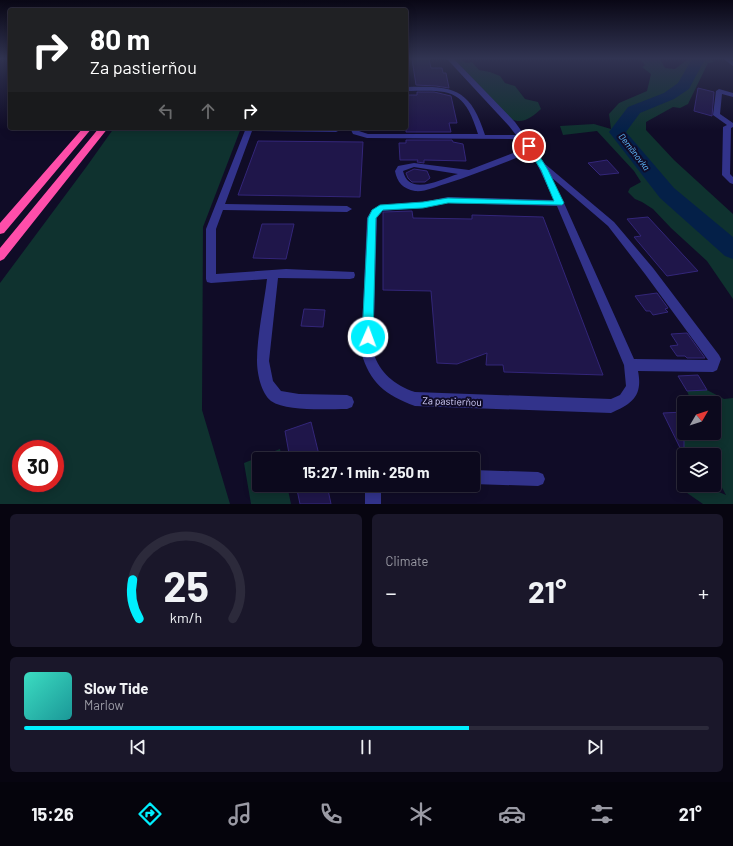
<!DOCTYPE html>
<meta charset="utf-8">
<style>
:root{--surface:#0c091d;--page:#1a172a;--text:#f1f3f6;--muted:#9a9aa4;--line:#2c2a3b;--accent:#00effe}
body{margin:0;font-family:Barlow,sans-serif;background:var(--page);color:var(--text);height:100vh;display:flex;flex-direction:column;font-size:15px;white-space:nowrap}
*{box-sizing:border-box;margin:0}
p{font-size:13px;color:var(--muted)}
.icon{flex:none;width:22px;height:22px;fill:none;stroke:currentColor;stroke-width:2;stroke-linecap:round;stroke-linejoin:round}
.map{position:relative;height:504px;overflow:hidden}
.panel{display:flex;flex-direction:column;gap:10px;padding:10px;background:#070510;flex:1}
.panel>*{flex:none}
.top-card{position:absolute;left:8px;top:8px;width:400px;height:122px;border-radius:4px;box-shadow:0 2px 10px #0003,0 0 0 1px var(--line);background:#202124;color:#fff;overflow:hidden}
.needle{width:26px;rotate:51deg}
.fabs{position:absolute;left:677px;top:396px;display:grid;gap:8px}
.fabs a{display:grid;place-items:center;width:44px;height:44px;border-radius:4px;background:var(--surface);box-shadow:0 2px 10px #0003,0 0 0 1px var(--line);font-size:20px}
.speed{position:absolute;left:12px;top:440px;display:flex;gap:8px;font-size:20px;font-weight:700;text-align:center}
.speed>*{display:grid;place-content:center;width:52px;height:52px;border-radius:50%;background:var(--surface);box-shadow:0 2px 10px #0003,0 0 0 1px var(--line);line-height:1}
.speed .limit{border:6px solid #d22;background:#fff;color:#111}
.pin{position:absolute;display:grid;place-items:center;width:34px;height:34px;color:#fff;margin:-17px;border:2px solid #fff;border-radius:50%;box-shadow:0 1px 4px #0007}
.me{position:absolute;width:44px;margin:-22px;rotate:2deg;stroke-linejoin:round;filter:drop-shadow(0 0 3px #0008)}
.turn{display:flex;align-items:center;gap:14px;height:84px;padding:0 16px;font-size:18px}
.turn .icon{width:52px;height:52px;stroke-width:2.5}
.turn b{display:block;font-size:28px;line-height:34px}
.lanes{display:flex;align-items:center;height:38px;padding:0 16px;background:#0003;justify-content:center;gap:20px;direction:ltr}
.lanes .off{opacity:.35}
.big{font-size:30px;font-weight:700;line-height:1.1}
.panel .card{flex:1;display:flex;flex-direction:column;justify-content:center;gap:6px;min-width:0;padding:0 14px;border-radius:6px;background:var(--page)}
.panel .dial{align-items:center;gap:0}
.dial svg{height:104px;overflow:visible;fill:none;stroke:var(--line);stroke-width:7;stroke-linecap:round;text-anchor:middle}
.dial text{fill:var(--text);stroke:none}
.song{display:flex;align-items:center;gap:12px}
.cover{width:48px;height:48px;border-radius:6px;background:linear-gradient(135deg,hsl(170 70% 55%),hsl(180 70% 35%))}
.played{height:4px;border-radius:2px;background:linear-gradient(90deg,var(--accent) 65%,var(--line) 65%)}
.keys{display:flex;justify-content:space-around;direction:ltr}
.heat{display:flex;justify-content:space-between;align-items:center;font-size:22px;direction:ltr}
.panel .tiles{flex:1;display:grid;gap:10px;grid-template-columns:1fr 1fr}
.card:last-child{grid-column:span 2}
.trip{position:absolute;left:252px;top:452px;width:228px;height:40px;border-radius:4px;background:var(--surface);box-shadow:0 2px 10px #0003,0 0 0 1px var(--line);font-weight:700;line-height:40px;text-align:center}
.tabs{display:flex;height:64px;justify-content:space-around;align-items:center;background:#05040c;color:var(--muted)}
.tabs .icon{width:28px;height:28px}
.tabs .active{color:var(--accent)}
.tabs b{font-size:18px;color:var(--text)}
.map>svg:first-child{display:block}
.green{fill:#0f322f;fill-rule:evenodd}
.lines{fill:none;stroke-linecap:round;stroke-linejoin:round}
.river{fill:#042048;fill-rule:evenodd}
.building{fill:#1f164a;stroke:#332679}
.minor{fill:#32338b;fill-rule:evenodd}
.highway{fill:#ff4eaa;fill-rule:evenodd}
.route{fill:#00effe;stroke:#009ba5}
.labels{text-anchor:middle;stroke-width:4;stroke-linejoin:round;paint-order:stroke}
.far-water-label{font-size:9px;font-style:italic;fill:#61bcff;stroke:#100c27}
.street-label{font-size:10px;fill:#d6d3ff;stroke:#100c27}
</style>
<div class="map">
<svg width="733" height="504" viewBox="0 0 733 504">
<rect width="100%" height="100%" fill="#100c27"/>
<path class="green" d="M454,59H461L466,63L472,62L479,70L490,72L500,76L505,83L515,86L525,99L538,102L541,109C532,117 523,125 511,119Z
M639,59H660L665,68L675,69L688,59H712L714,62L708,63L688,104L680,108L673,107L646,122V130L674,160L733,214V299L707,261L671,228L653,209L642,202L635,199L628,192L630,188L641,182L634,171L597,131L563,135L560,126L594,124L611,129L609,114L619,103L647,91L651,74L642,67L645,65Z
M114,128H241L203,227L202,410L230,504H0V283L87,166ZM21,449H55V483H21Z
M707,390L724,399L733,398V504H703L677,486L681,476L684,477V485H702L726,495L714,473V455L688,454L677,441L711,440L708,433H714V403H692L687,391Z
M280,449L282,459H259V485H287L291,504H251L244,463Z"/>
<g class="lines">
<path class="river" d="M692,59H705L689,89L674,99L640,113L626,132L674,188L733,237V259L725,256L660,198L609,132L628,107L664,93L678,83Z"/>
</g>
<path class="building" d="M412,59H429L431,68H442L443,73H446L449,88L436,86L416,85Z
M698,88L714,92L712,116L694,111Z
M417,92H434L451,96L457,123H449L451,132H406V95H417Z
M406,140H452L453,142L463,144L466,161L424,160V163L417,162L418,160H400L399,143H406Z
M258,141L363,142L360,197L238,195Z
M607,160L619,173L600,175L588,163Z
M414,169L427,171L430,178L425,182H412L408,178L406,173Z
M412,211L413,218L472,219V215L543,217L603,375L504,372L503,365H486L487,353L457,364L437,363L431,291L383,290V212Z
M648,217L698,271L667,276L634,237L641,236L627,219Z
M262,224H294L286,259L253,258Z
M657,293L668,308L665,309L668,312L653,315L650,311H646L635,296Z
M304,309L325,310L323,327L301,326Z
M687,333L705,358H687L685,356H677L670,346L678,345L671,334Z
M698,375L707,390L687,391L678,376Z
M684,412V456L663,413Z
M311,422L320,459H290L285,431Z
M296,485H327L331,504H300Z"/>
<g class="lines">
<path class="minor" d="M447,59H454L515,122L545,164L614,222L653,268L719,355L721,359L717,370L713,372L638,371C643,396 632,404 611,413L415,406C385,395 370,383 361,352L367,218L372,210L380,205L423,202L448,197L554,200L537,164L529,153C501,164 473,175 445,184C435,187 425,192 415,191C403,189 397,182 395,171L398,166L414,163L469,170L526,148L519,139L367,138L353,134L350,128H358L359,131L368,134H478C464,88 450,90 406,91V87C452,86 470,87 485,135H516L509,126ZM414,167L458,174C441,179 409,197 403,171ZM551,177L608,226L645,274L708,360L634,359L564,203ZM448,203L557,206L624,365L626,386L620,395L611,399L415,392C394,385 380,373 373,352L377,218L382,211L423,208Z
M724,59H730L733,61V66Z
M719,89L733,93V97L722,94L720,114L733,123V127L731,128L730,174L733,177V184L730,183L722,175L723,127L727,125L713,115L716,91Z
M246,128H337L340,130L336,132L252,131L225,204L347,206L352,209L347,212L223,210L216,229V274L286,269L354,272L355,275L354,278L350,279L278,278L269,361L273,381L281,391L299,394L347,395L352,397L354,402L352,407L347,409C328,409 287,412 271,401C261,393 257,373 257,361C257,336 264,304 267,279L211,283L207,282L206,279V229Z
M473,470L538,472L543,474L545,479L543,484L538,486L473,484Z
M365,485H381V504H365Z"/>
<path class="highway" d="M83,128H92L4,233L0,234V223Z
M99,128H108L4,259L0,261V248Z"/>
</g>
<linearGradient id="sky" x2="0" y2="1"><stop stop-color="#090715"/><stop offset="0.45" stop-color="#313452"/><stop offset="1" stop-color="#313452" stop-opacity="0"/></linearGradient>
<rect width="733" height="130" fill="url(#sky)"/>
<path class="route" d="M527,144H532L548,170L564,203L562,205L448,203L423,208L383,210L376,218L373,337L371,340L368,342L364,340L362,337L368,218L372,210L380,205L423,202L448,198L554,201L541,170L526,146Z"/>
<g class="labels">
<g class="far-water-label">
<text transform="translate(634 152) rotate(52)" y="3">Demänovka</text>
</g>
<g class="street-label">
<text transform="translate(452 401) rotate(2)" y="4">Za pastierňou</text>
</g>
</g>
</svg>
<div class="fabs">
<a><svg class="needle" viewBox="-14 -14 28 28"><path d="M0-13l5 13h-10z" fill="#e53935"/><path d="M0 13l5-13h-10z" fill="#9a9aa4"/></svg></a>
<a><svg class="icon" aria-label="layers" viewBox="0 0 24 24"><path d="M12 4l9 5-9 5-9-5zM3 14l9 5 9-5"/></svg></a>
</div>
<div class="speed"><div class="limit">30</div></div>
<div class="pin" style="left:529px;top:146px;background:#d93025"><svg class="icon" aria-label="arrive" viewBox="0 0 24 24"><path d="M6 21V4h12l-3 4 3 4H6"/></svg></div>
<svg class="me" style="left:368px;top:337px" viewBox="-20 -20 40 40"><circle r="17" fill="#00effe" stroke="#fff" stroke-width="3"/><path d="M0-11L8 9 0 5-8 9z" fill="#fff"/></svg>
<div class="trip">15:27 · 1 min · 250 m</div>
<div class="top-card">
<div class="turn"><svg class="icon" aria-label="right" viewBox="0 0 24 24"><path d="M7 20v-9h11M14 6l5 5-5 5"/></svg><div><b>80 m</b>Za pastierňou</div></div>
<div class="lanes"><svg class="icon off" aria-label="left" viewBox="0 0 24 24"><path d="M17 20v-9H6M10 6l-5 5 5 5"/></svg><svg class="icon off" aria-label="ahead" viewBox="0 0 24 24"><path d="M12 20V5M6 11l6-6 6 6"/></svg><svg class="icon" aria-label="right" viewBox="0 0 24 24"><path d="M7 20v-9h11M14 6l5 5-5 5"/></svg></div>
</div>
</div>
<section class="panel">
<div class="tiles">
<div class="card dial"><svg viewBox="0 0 100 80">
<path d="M14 69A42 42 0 1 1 86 69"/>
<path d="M14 69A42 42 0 0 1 9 39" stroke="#00effe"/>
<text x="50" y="56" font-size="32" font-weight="700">25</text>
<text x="50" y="72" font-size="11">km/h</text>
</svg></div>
<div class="card"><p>Climate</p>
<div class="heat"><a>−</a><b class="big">21°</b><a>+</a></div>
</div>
<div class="card">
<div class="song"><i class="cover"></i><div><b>Slow Tide</b><p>Marlow</p></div></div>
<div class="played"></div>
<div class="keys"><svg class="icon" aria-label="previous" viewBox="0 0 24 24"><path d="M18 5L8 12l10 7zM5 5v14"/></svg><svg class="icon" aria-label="pause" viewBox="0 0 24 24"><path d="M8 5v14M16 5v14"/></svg><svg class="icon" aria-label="next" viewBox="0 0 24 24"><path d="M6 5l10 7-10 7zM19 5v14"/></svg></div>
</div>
</div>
</section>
<nav class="tabs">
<b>15:26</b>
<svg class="icon active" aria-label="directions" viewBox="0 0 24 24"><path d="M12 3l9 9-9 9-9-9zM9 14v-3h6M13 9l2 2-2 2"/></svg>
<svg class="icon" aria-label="music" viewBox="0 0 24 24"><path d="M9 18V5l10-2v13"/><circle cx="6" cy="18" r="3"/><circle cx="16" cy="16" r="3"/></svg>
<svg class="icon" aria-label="phone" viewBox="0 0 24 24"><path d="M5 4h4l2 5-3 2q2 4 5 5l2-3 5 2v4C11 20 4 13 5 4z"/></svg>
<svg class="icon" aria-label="climate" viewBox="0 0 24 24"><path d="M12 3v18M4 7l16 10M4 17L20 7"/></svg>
<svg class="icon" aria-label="car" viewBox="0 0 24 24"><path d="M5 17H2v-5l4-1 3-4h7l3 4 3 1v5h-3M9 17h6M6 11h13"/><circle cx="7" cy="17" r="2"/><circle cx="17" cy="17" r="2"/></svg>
<svg class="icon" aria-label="filters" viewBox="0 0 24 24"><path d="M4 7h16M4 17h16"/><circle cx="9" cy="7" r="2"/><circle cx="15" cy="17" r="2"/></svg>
<b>21°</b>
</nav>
